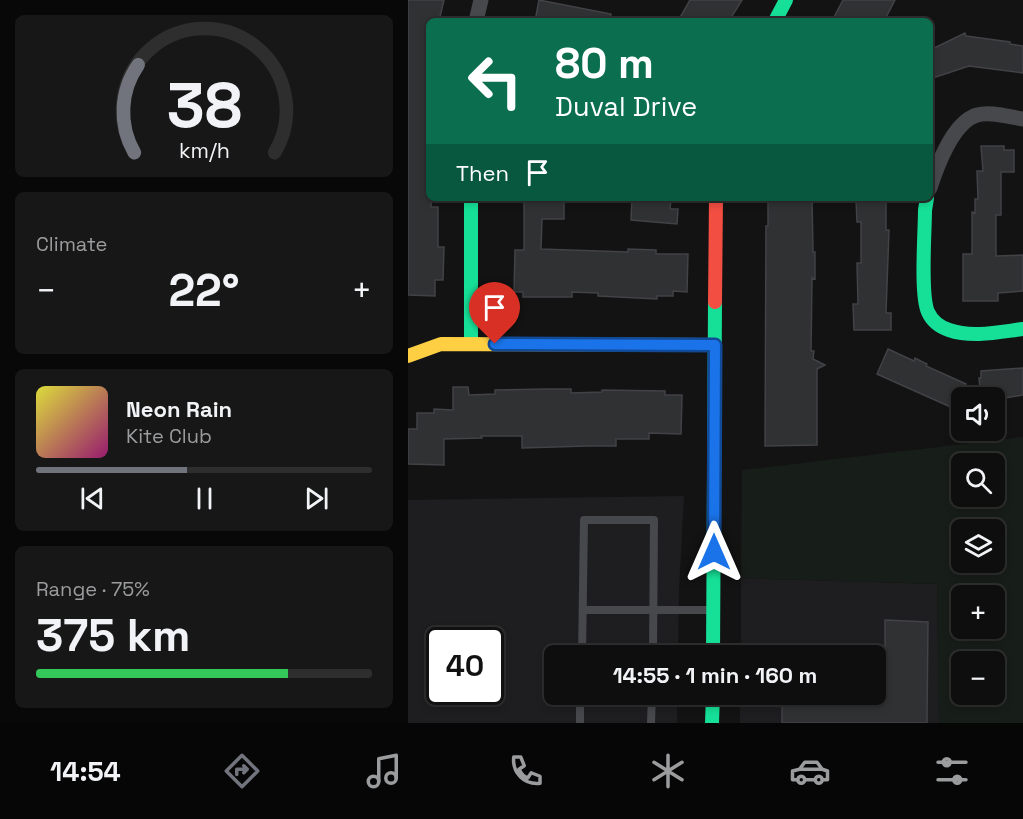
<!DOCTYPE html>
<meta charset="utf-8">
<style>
:root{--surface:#0e0e0e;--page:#171717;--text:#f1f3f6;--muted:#9b9c9e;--line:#2e2e2e;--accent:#71737d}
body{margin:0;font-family:"Space Grotesk",sans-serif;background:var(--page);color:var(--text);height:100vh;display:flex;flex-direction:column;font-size:22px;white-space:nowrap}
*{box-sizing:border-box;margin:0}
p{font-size:20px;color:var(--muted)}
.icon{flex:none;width:33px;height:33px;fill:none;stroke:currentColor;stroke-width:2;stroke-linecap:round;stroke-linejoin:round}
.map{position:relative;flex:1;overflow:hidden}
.sheet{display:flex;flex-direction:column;gap:15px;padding:15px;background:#080808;width:408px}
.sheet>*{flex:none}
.hud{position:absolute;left:18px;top:18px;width:507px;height:183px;border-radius:9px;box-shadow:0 3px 9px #0003,0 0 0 2px var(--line);background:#0b6e4f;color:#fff;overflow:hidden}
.buttons{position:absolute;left:543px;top:387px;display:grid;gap:12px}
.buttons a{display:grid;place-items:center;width:54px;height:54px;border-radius:9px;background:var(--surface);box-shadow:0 3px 9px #0003,0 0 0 2px var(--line);font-size:30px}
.speed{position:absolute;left:18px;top:627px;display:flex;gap:12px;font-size:30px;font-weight:700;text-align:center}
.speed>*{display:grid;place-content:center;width:78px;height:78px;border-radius:50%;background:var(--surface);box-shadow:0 3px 9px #0003,0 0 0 2px var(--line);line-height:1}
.speed .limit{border:3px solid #111;border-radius:9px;background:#fff;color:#111}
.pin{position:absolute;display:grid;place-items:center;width:51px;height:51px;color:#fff;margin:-62px -26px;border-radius:50% 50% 50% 0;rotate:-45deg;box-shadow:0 0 6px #0007}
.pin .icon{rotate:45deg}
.me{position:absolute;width:66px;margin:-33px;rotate:0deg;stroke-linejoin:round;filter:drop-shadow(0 0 4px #0008)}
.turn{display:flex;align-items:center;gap:21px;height:126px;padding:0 30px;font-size:27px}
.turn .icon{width:78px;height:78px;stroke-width:2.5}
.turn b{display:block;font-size:42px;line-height:51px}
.then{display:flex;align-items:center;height:57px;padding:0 30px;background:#0003;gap:12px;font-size:22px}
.big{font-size:45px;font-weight:700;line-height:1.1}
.sheet .widget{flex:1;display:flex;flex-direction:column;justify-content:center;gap:9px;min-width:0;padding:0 21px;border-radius:9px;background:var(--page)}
.sheet .dial{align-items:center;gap:0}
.dial svg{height:156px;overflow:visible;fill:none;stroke:var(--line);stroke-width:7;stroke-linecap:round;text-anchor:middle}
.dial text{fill:var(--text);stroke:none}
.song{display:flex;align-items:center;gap:18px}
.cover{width:72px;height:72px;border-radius:9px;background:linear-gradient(135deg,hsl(60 70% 55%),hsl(320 70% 35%))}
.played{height:6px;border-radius:3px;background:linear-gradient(90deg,var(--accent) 45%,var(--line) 45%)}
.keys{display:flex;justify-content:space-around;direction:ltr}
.heat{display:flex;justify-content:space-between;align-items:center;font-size:33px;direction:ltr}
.charge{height:9px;border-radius:4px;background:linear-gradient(90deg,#34c759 75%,var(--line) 0)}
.trip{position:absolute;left:136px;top:645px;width:342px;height:60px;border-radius:9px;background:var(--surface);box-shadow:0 3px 9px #0003,0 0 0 2px var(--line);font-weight:700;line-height:60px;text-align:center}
.tab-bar{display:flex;height:96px;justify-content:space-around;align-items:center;background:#060606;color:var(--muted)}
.tab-bar .icon{width:42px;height:42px}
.tab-bar .on{color:var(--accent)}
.tab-bar b{font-size:27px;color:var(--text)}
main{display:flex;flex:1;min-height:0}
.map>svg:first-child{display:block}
.built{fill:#1e1d20;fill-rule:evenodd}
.green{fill:#171d19;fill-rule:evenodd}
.building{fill:#303133;stroke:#424247;stroke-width:1.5}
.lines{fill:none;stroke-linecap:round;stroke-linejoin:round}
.lane{stroke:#47484c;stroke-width:8}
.street{stroke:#47484c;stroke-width:15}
.fast{stroke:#16e098;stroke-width:14}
.slow{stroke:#ffcf43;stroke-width:14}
.jam{stroke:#f24e42;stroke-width:14}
.route-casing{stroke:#114b97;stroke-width:15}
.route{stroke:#1a73e8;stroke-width:10}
</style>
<main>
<section class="sheet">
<div class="widget dial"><svg viewBox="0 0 100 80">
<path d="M14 69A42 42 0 1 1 86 69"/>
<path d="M14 69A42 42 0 0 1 16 24" stroke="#71737d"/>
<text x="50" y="56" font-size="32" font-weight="700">38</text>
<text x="50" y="72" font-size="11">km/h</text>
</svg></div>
<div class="widget"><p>Climate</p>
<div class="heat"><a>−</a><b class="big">22°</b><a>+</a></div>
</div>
<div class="widget">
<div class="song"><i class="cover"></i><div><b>Neon Rain</b><p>Kite Club</p></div></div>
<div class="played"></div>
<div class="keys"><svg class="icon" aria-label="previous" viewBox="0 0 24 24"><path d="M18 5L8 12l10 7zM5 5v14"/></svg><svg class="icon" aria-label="pause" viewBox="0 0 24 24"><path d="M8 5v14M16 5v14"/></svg><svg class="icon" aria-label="next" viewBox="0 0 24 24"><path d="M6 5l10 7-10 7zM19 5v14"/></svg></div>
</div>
<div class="widget"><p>Range · 75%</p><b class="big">375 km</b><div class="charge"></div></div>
</section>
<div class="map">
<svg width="615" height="723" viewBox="0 0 615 723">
<rect width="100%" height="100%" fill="#131313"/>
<path class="built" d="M276,496L271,590L270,655L147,656V694L269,695V723H0V500ZM32,640H82V692H32Z
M333,578L529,584L531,723H332V695L468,694V656L333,655Z"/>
<path class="green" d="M615,437V723H531L529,584L333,578L334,470ZM554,464H586V496H554ZM554,530H586V562H554ZM554,596H586V628H554ZM554,662H586V694H554Z"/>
<path class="building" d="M0,0H36L31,21H21V198H23V207H30V247H36L35,280H27V296L0,295Z
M131,0L203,14L202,21H127Z
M282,0H334L321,21H270Z
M435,0H487L476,21H424Z
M557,33L558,36L602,42V44L615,46V73L561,66L522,79V50Z
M573,146H596V150H606V172H593V215H588V256L615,255V291L590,293V301H555V254H564V212L567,213V199H570L569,171H575Z
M131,198H156V219H134L133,249L220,252V249L248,250V254H280L279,292L265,291V296H249V299L190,296V293L164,292V297H115V292H106L107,250H116V201H131Z
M224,198H263L262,209H270L269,224L223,220Z
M360,198H404L405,252H407V279L404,278L403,351H406L405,359L417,365L409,369V445L357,446L358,226H360Z
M453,198H478V230H481L478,313H483V330H446L445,304H450L449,263H453V222H449L448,200H454Z
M480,349L506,361L507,358L519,364L518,366L558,384L547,409L469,374Z
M615,368V395L597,398H573L571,378H573V371Z
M45,387H60L61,395L87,394V390L139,389H163V393L194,392V390L257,391V395H274L273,434L241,433V439H208V446H180L114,448V436H73L74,438L36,439V465L0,464V429H9V413H26V409L45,410Z
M477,620L520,622L519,723H374V694H468V649H477Z"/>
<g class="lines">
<path class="lane" d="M175,610H304
M174,656L176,520H246L245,656
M172,723V694
M243,723L244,694"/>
<path class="street" d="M68,21L73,0
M522,188C529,166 545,122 569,115C582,111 601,117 615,119"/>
<path class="fast" d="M367,21L378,0
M63,198V344
M519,198L517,210C517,232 512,295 520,312C524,321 532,327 541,330C564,338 591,332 615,329
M305,656L307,302
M304,723L305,694"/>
<path class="slow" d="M0,356L33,344L307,345"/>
<path class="jam" d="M307,302L308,198"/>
</g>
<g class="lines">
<defs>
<path id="route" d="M87,344L307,345L306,552"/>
</defs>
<use href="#route" class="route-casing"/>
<use href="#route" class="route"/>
</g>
</svg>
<div class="buttons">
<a><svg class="icon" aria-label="sound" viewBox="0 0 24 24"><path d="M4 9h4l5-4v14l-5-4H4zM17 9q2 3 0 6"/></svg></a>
<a><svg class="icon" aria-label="search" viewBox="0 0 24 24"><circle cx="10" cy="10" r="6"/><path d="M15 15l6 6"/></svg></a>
<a><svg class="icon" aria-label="layers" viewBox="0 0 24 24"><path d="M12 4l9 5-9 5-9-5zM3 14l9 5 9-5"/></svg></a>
<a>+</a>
<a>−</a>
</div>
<div class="speed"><div class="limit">40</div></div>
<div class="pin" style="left:87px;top:344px;background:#d93025"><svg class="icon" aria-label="arrive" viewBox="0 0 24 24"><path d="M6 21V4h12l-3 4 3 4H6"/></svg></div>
<svg class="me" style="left:306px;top:552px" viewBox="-20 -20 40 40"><path d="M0-17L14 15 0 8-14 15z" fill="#1a73e8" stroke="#fff" stroke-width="4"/></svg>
<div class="trip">14:55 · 1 min · 160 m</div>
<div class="hud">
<div class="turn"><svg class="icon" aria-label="left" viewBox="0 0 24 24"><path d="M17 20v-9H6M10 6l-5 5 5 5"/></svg><div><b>80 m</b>Duval Drive</div></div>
<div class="then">Then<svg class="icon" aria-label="arrive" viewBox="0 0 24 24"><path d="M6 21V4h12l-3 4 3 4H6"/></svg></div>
</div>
</div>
</main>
<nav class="tab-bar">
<b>14:54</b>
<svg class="icon on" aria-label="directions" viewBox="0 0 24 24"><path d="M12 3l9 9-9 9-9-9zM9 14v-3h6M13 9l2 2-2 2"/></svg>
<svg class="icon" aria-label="music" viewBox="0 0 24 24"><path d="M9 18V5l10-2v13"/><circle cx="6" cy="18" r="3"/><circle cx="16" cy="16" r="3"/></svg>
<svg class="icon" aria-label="phone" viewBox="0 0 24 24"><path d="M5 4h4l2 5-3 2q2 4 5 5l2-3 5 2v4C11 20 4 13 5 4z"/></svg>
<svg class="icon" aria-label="climate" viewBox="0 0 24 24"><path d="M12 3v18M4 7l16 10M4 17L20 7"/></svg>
<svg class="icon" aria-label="car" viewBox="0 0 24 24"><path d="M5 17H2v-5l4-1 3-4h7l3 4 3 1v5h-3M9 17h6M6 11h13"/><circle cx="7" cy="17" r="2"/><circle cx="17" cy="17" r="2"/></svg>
<svg class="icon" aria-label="filters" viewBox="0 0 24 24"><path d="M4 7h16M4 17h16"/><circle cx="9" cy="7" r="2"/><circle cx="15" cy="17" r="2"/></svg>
</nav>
